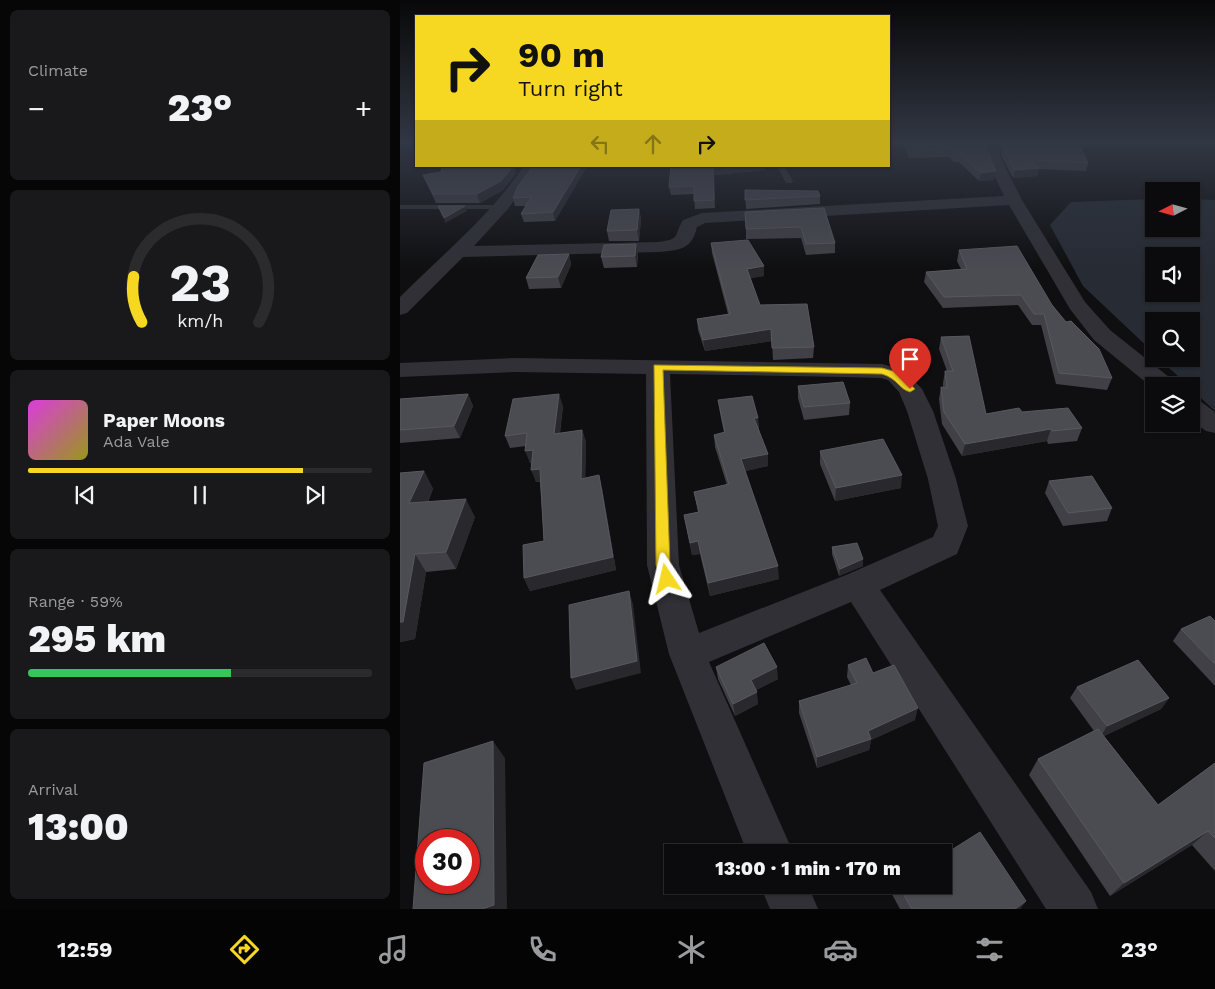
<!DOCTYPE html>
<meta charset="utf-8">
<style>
:root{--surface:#0b0b0d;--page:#19191b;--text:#f1f3f6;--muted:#9a9b9d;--line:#2b2b2e;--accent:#f6d822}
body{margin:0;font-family:"Work Sans",sans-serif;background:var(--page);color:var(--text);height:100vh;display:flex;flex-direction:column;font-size:19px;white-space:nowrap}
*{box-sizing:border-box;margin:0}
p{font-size:16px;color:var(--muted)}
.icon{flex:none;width:28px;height:28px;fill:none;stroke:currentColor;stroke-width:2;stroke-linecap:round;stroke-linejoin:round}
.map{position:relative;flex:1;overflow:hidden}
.side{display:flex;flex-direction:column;gap:10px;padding:10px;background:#060607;width:400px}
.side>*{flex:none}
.banner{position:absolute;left:15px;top:15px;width:475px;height:152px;border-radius:0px;box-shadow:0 1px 4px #0004,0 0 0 1px var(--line);background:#f6d822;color:#111;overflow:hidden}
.needle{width:32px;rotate:264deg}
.fabs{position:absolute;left:745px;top:182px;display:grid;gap:10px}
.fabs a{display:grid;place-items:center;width:55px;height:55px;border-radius:0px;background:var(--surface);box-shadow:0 1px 4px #0004,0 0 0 1px var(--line);font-size:25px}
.speed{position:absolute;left:15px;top:829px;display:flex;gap:10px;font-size:25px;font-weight:700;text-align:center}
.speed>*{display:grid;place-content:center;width:65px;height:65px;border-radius:50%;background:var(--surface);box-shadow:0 1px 4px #0004,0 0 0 1px var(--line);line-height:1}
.speed .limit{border:8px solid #d22;background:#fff;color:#111}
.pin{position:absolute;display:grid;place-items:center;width:42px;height:42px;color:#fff;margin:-51px -21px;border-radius:50% 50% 50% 0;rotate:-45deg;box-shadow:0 0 5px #0007}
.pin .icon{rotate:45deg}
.me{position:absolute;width:55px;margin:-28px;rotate:350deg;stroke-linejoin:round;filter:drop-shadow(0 0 4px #0008)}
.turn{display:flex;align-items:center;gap:18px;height:105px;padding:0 20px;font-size:22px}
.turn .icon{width:65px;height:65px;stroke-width:2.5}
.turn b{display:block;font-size:35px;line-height:42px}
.lanes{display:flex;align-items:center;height:48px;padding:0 20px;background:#0003;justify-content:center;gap:25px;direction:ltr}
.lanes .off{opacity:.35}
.big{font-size:38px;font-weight:800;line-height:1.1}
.side .tile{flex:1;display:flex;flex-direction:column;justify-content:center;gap:8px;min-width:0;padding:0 18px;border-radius:8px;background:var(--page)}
.side .dial{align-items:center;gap:0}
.dial svg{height:130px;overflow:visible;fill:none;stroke:var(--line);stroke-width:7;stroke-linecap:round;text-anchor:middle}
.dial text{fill:var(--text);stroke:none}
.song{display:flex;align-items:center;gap:15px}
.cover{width:60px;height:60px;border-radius:8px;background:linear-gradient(135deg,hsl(300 70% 55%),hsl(60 70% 35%))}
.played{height:5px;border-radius:2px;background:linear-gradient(90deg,var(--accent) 80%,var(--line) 80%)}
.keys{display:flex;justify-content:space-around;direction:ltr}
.heat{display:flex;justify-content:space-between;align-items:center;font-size:28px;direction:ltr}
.charge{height:8px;border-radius:4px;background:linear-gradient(90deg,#34c759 59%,var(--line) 0)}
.trip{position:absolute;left:264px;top:844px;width:288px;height:50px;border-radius:0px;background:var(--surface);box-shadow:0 1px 4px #0004,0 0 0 1px var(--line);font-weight:800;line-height:50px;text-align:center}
.tabs{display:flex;height:80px;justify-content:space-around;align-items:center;background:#040405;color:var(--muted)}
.tabs .icon{width:35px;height:35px}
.tabs .current{color:var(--accent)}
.tabs b{font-size:22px;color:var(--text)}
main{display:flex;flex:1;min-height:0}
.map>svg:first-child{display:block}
.water{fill:#262b34;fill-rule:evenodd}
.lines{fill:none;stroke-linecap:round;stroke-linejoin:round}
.service{fill:#303036;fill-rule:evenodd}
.minor{fill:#303036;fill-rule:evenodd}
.wall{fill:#414046}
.shaded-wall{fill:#29282c}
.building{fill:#4b4b52;stroke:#595861;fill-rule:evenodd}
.route{fill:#f6d822;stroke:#a08c16}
</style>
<main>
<section class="side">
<div class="tile"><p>Climate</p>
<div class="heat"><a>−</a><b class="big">23°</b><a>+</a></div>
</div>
<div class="tile dial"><svg viewBox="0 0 100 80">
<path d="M14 69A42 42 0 1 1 86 69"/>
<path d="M14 69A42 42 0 0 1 9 41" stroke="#f6d822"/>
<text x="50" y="56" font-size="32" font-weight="700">23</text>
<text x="50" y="72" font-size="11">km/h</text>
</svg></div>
<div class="tile">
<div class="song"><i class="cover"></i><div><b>Paper Moons</b><p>Ada Vale</p></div></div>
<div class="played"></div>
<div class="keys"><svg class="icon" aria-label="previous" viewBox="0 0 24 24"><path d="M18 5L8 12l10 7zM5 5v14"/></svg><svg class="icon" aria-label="pause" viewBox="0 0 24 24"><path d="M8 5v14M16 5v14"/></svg><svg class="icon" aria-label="next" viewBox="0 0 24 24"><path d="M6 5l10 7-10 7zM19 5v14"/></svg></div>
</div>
<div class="tile"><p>Range · 59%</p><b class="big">295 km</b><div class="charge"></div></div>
<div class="tile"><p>Arrival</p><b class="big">13:00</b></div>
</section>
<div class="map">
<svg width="815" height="909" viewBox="0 0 815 909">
<rect width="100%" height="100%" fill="#0f0f11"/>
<path class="water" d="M754,199V229H791V199L815,200V411L791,389V386H789L759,359H791V321H754V353L683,286L650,225L671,202ZM754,256H791V294H754Z"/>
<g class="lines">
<path class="service" d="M377,166H384L393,181L392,183H386Z
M0,205H103L107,207L103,209H0Z"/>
<path class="minor" d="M597,142H613L601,150L599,155L622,200L685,302L710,330L774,381L777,386H754V389L694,340L670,309L609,205L305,223L297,227C292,250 279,250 258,252L63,257L7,313L0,315V297C43,254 89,217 124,166H138L108,209L74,246L258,242C282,239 273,236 283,220L302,213L604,196L585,155L590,145Z
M115,358L482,364L504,370L522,389L533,411L556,479L568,526L557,554L480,590L691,892L698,909H646L451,602L309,662L393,852H347L269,654L247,565L246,374L115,372L0,377V363ZM270,374L444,377L481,378L488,380L499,392L507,411L528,479L538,526L533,537L446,575L299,633L279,565Z
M791,399L800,401L815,412V433L806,431L791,420Z
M360,885H408L418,909H370Z"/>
</g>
<path class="wall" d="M502,142H593L588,144L586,149L594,180L579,181L559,162H554L549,157L509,158Z
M706,142H782L715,147Z
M603,147L688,163L686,171L639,169L637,176L613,178L601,155Z
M187,166L155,221L124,222L121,214L126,206H115L113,198Z
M271,166L365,170L314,175L315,208L295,209L294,194L271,195L269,187Z
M116,173L103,190L80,203H36L23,175Z
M345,190L420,196V204L346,209Z
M424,208L435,243V253L406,255L401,238L346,239V229Z
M239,209L241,219L239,241H209L207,231Z
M311,243L364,276L350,278L360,305L414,347L413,358L373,360L372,341L305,351L298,330L297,319L328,314L312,253Z
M236,244L238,254L237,267L204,268L201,257Z
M559,250L652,305L712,378L707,390L656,384L641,325H632L618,305L543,308L524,282L526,272L561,269L557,261Z
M169,254L171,265L161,288L129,289L126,278Z
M541,337L586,414L622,412L682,428L677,441L648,444L647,441L562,456L542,424L539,399L541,387H543V383L545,371H547L539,349Z
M398,386L450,403L449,415L404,420L398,398Z
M68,394L73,406L60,438L0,443V399Z
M318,400L358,418L359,430L368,466L345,471L379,579L310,596L300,554L292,555L284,515L298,512L294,492L327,485L315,447L314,435L324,433L320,413Z
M163,406L160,433L182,430L186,442L185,478L202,488L216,570L130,591L124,578L144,541L140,482H136L132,463H130L126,446L110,448L105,436Z
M420,451L501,488L435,501L420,464Z
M24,471L33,489L28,502L75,517L56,569L26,572L15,639L0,642V473Z
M649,481L712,508L707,521L663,526L645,493Z
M432,547L463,566L439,576L432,554Z
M815,621V686L773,641L781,629Z
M448,665L473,673L515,720L471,740L469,750L417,768L399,713V701L451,685L447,677Z
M316,667L378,679L356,690L358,704L335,716L318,679Z
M677,687L769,698L761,709L704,736L758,805L815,763V871L792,845L710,896L629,775L638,759L694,731L670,698Z
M487,885H542L626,901L620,909H500Z"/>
<path class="shaded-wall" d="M587,142H593L588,144L583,154L585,146Z
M717,142H782L715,147Z
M113,166H114L116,173L103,190L80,203L77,194Z
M181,166H187L155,221L153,212Z
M327,166H365V170L314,175L315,208L313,168Z
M639,168L637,176L613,178L615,170Z
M596,171L594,180L579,181L581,173Z
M65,206L67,211L45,223L44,218Z
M239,209L241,219L239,241L237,230Z
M236,244L238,254L237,267L235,256Z
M169,254L171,265L161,288L158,277Z
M364,266V276L347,279V269Z
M371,329L372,341L305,351L303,340Z
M68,394L73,406L60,438L54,426Z
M159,394L163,406L158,446L154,434Z
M354,418H358L359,430Z
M651,429L647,441L562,456L565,444Z
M182,430L186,442L185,492L181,479Z
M133,450L138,462L130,463L125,451Z
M368,454V466L342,472L341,459Z
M140,469L144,481L136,482L131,470Z
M24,471L33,489L19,521L9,503Z
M199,475L202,488L216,570L130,591L124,578Z
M502,475L501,488L435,501L436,488Z
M66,499L75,517L56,569L46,552Z
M298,541L300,554L292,555L290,543Z
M15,554L26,572L15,639L0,642V622Z
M463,559V566L439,576L440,569Z
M378,566L379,579L310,596L308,583Z
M229,591L233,604L241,673L176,690L171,678Z
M377,667L378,679L352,692L351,680Z
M357,692L358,704L335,716L333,704Z
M769,698L761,709L700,738L707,726Z
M518,708L515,720L471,740L469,750L417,768V757L468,731Z
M93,741L105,758L107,909H82Z
M808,831L792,845L710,896L724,883Z
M626,901L620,909H615Z"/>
<path class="building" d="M506,142H587L585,146L596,171L581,173L560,154H555L550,149L510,150Z
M607,142H678L688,163L631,160L639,168L615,170L603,147L604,144Z
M42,166H113L101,181L77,194H33L23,175L41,172Z
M133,166H181L153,212L121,214L131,197L113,198L118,186Z
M271,166H327L313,168L314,200L294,201V186L269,187Z
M345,190L418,191L420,196L345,200Z
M38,206H65L44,218Z
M424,208L435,243L406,244L401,227L346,229L345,212Z
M239,209L237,230L207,231L211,210Z
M348,240L364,266L347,269L360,305L407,304L414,347L372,348L371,329L303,340L297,319L330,314L311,243Z
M236,244L235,256L201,257L204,245Z
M617,246L652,305L666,322L671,321L699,349L712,378L659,373L644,314H634L621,295L544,297L526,272L567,269L559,250Z
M169,254L158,277L126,278L138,255Z
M569,336L586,414L619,408L622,412L668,408L682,428L652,431L651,429L565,444L544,412L541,387L547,388L545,371H553L541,337Z
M443,382L450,403L404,407L398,386Z
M68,394L54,426L0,430V399Z
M159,394L154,434L182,430L181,479L199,475L213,557L124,578L123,545L144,541L140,469L131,470L133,450L125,451L127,433L105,436L113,399Z
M352,396L358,418H354L368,454L341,459L378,566L308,583L298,541L290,543L284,515L299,512L294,492L329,484L314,435L325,432L318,400Z
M483,439L502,475L436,488L420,451Z
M24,471L9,503L66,499L46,552L15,554L3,622H0V473Z
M692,476L712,508L668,513L649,481Z
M457,543L463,559L440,569L432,547Z
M229,591L237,661L171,678L169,605Z
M810,616L815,621V664L781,629Z
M364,643L377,667L351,680L357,692L333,704L316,667Z
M466,658L473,673L494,665L518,708L468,731L471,739L417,757L399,701L457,683L448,665Z
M738,660L769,698L707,726L677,687Z
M698,729L758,805L815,763V838L808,831L724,883L638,759Z
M93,741L94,905L82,909H13L24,763ZM26,840H69V882H26Z
M580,832L626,901L615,909H512L498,885H542V856Z
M529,844L534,852H516Z"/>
<linearGradient id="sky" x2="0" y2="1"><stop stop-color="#080809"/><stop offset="0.53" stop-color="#313743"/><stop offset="1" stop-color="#313743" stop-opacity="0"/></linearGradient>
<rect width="815" height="269" fill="url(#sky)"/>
<path class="route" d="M254,365L482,368L500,373L515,389L510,392C499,389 498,379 482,374L263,370L270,565L274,579L272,583L267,584L262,583L256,565Z"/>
</svg>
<div class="fabs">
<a><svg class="needle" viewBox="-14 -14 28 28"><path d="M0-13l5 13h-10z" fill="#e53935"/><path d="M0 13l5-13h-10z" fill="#9a9b9d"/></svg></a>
<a><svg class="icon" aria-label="sound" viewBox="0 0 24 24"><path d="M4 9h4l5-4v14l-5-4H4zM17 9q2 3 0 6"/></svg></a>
<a><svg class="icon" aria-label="search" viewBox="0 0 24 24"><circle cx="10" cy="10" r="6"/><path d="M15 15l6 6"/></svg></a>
<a><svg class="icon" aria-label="layers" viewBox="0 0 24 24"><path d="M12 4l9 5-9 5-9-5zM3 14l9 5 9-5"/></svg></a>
</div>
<div class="speed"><div class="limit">30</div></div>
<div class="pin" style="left:510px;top:389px;background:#d93025"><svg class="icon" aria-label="arrive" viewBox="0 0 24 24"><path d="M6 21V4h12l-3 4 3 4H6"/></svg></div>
<svg class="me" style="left:267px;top:579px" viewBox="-20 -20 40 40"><path d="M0-17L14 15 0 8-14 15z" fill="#f6d822" stroke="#fff" stroke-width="4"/></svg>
<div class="trip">13:00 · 1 min · 170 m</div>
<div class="banner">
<div class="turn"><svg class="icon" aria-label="right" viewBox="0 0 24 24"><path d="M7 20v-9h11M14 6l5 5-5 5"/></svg><div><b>90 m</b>Turn right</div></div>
<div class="lanes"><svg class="icon off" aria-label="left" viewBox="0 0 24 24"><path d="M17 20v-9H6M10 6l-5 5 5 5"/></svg><svg class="icon off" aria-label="ahead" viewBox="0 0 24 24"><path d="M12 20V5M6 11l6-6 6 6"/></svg><svg class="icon" aria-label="right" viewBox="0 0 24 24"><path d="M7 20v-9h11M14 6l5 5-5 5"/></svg></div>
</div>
</div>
</main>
<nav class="tabs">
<b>12:59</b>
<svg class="icon current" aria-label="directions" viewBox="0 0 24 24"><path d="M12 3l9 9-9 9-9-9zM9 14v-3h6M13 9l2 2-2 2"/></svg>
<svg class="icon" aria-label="music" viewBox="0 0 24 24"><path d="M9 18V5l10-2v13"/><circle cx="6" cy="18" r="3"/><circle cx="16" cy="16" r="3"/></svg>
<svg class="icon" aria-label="phone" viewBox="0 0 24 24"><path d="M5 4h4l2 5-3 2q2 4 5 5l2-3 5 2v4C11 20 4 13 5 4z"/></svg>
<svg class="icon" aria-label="climate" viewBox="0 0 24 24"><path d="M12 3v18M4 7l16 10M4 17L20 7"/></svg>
<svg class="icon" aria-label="car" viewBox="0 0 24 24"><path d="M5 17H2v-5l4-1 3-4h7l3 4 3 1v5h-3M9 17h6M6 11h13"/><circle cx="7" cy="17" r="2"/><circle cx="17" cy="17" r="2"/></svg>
<svg class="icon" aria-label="filters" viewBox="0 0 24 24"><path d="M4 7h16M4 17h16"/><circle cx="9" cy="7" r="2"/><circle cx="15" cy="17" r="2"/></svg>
<b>23°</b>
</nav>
